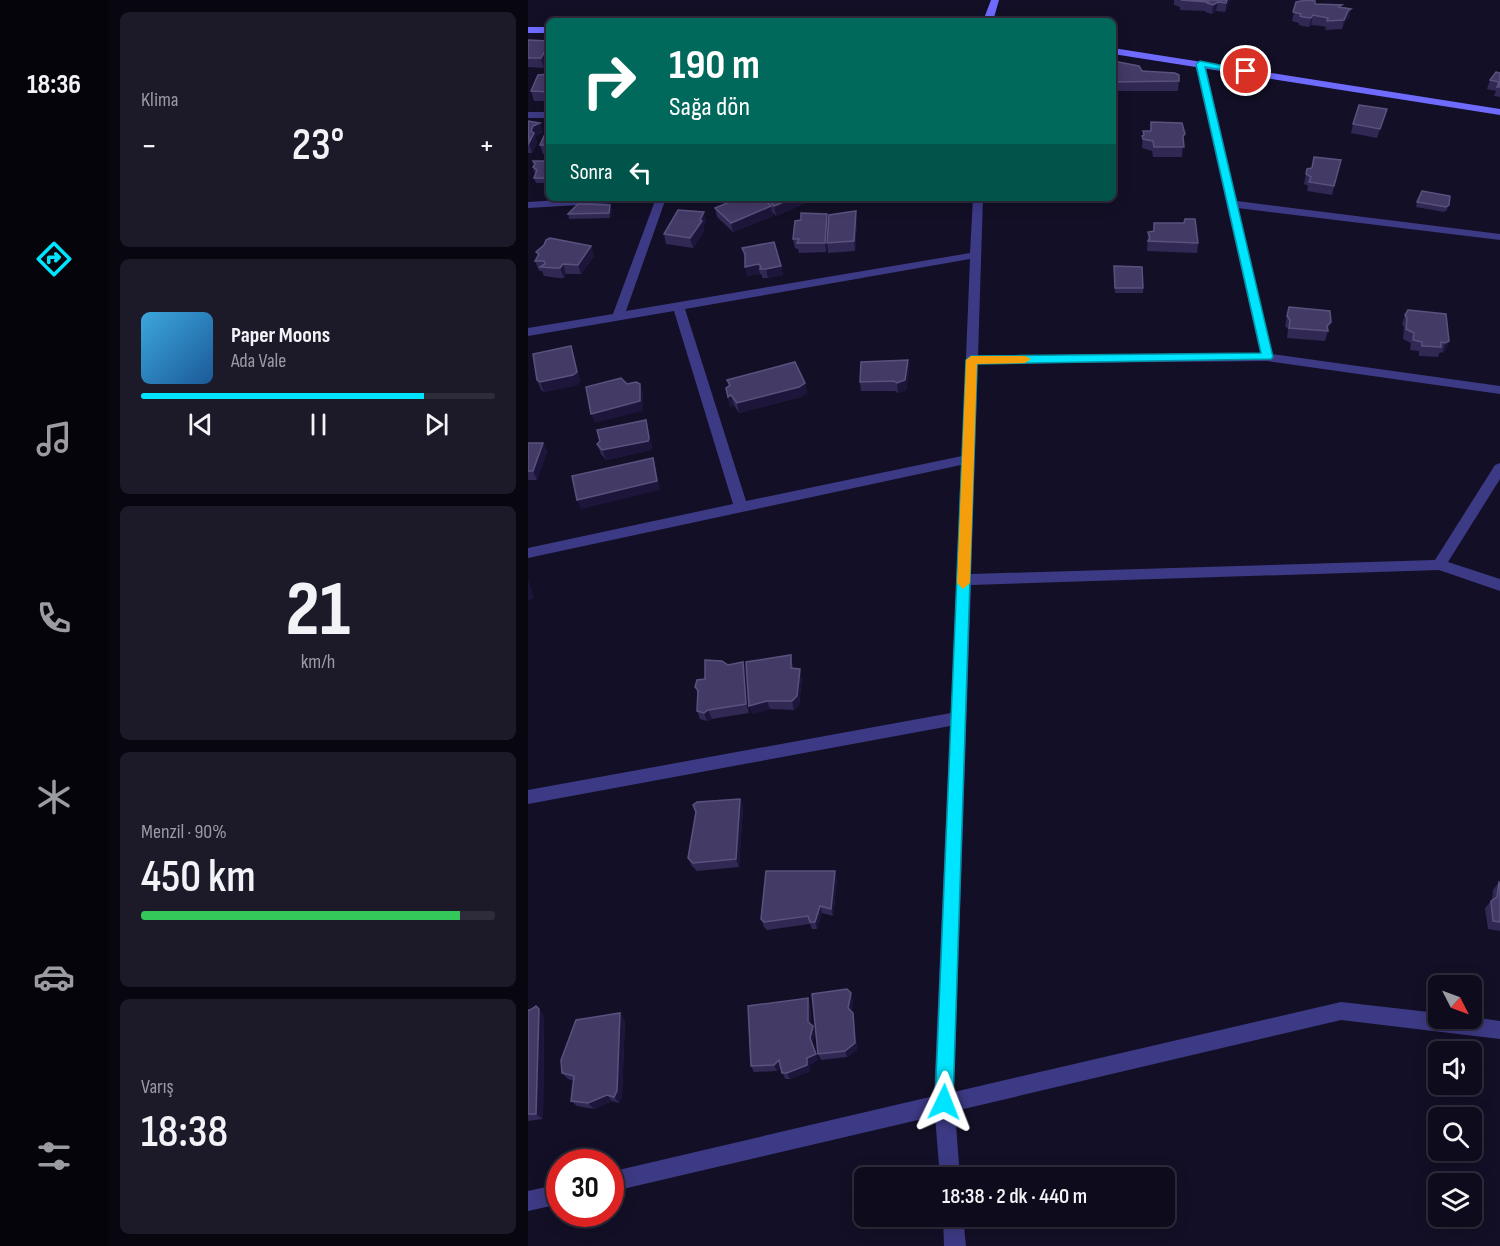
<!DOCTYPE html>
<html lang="tr">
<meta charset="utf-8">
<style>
:root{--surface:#0e0b1c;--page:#1c1929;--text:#f1f3f6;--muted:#9b9ba3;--line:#2e2b3b;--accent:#00e5ff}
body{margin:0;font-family:"Sofia Sans Condensed",sans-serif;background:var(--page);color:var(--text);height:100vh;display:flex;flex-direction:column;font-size:22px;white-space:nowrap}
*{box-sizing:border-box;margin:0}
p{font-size:20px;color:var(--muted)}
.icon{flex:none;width:33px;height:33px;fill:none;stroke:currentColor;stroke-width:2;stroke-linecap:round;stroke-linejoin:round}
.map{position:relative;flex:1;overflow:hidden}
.side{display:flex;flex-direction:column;gap:12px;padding:12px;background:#08060f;width:420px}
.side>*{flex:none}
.banner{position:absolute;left:18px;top:18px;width:570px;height:183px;border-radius:9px;box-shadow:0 3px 15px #0003,0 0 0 2px var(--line);background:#00695c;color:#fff;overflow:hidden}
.needle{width:39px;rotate:132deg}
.fabs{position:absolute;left:900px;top:975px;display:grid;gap:12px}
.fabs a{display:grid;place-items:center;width:54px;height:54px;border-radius:9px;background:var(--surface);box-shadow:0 3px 15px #0003,0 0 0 2px var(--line);font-size:30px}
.speed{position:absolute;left:18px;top:1149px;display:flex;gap:12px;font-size:30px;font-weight:700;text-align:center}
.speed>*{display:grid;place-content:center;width:78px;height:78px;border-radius:50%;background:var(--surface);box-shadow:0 3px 15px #0003,0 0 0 2px var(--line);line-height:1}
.speed .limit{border:9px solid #d22;background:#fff;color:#111}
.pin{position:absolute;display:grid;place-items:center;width:51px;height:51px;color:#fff;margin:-26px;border:3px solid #fff;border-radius:50%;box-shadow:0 2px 6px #0007}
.me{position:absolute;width:66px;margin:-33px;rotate:2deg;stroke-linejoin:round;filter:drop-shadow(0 0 4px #0008)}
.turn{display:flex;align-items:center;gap:21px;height:126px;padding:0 24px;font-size:27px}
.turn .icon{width:78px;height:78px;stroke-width:2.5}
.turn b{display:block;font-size:42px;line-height:51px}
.then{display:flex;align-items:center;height:57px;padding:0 24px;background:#0003;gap:12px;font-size:22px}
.big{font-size:45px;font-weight:600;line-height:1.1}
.side .widget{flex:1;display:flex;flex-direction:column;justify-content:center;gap:9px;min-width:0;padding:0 21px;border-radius:9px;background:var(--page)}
.side .dial{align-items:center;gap:0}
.dial b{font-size:78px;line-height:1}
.song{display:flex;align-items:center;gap:18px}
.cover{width:72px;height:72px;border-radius:9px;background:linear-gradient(135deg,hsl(200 70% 55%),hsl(210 70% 35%))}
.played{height:6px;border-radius:3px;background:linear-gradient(90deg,var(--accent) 80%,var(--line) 80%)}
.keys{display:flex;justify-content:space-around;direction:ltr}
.heat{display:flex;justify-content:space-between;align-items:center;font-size:33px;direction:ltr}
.charge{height:9px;border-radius:4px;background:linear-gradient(90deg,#34c759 90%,var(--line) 0)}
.trip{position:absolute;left:326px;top:1167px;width:321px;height:60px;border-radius:9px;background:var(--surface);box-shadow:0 3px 15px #0003,0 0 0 2px var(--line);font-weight:600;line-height:60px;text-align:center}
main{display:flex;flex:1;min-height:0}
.dock{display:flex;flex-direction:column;width:108px;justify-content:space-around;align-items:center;background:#06040b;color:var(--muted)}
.dock .icon{width:42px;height:42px}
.dock .current{color:var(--accent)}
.dock b{font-size:27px;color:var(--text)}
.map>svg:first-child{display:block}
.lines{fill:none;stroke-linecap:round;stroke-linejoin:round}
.street{fill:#3d3a85;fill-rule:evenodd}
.secondary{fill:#6f6bff;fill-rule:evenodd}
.wall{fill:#312854}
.shaded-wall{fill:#1d163a}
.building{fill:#433a66;stroke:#5a527e;stroke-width:1.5}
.route{fill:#00e5ff;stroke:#0095a6;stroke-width:1.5}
.slow{fill:#f59e0b}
</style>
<main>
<nav class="dock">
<b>18:36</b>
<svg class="icon current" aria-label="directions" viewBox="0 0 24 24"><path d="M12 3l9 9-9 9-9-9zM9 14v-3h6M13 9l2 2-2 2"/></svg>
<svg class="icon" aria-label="music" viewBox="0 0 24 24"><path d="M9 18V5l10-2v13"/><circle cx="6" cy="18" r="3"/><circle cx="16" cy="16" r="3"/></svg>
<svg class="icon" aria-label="phone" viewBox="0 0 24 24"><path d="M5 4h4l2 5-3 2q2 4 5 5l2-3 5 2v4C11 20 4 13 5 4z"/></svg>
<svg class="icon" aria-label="climate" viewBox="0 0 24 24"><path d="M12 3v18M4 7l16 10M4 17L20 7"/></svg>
<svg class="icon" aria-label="car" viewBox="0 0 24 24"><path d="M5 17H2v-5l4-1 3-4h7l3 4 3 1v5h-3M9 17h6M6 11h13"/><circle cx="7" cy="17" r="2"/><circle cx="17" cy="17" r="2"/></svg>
<svg class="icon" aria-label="filters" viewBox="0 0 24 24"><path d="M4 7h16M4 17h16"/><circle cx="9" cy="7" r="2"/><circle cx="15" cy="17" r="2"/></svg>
</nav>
<section class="side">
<div class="widget"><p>Klima</p>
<div class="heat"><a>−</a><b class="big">23°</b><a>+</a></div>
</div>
<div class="widget">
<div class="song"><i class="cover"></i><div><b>Paper Moons</b><p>Ada Vale</p></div></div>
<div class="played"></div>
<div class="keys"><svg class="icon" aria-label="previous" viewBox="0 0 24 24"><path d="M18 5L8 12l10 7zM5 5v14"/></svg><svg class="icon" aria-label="pause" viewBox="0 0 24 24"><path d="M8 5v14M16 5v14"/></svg><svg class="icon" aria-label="next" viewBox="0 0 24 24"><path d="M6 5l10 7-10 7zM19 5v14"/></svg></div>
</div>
<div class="widget dial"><b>21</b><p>km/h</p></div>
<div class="widget"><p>Menzil · 90%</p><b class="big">450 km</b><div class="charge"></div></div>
<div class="widget"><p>Varış</p><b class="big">18:38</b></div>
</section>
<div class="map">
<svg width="972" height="1246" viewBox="0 0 972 1246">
<rect width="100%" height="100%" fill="#130f26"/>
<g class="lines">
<path class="street" d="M672,61L677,64L709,201L972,234V240L710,208L744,354L972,386V394L739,361L450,364L443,574L907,560L967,465L972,463V479L920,562L972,579V591L911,570L443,585L426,1092L813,1002L910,1013V1018L944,1017L972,1021V1039L813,1020L427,1111L432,1178H412L407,1116L82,1192V1172L406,1096L422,726L0,804V790L423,713L433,465L0,558V548L205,504L146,311L0,336V328L85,314L128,198H138L98,311L442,253L445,198H455L450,356L732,353L667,64ZM442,259L434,456L218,501L157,309Z
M0,112H21V118H0Z
M63,198H124L119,201L0,208V202Z
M32,1184V1204L0,1211V1191Z
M415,1216H435L438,1246H416Z"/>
<path class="secondary" d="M463,0H471L465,21H455Z
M0,27H21V33H0Z
M585,48L972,109V115L585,54Z"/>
</g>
<path class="wall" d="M646,0H702L697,12L688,11L684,14L677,12L678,11L652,10V7L646,5Z
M768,2L813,7L823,9L821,18L818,20L814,29L797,30L798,27L794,26L783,25L781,27L774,26L771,25V23L764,21Z
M0,40L21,41V59L16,68L0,67Z
M585,61L651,81L650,91H585Z
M972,73V97L966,96L968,91L959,89L962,80Z
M21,74V101H6L3,91Z
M859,109L849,138L823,133L825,124Z
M0,121L15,132L8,136V138L9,143L4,153H0Z
M623,122L655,144L654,157H625L624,151L614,148L615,131H622Z
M21,135V155L15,154L12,145Z
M813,160L804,195L779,191L780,186L776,184L779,169Z
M5,161H21V183H8L6,178L8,173L6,172L5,167L7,164Z
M922,196L919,210L916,212L888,207L889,202Z
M238,198H287V199L248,216L244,212L245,216L205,232L189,217L187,208L239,203Z
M82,205L84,210L82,218L41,219L40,214Z
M299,214L300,222L329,221L327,251L300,253L299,240L298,252L271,253L270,249L267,248L265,239Z
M178,221L175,227L176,231L165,248L138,244L136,234Z
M626,223H656L670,243L669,253L619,251L620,232L625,231Z
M63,246L66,256L53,274H38L36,278H30L16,276L14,271H11L7,261L10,256L8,252Z
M214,248L253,266L255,275L240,278H234V275L232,274L219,276L217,260Z
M586,266L615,288V293H587Z
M761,307L803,322L797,341L759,338L760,329L757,326Z
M877,315L921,341L917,351L914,353L912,352L910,357L891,356V351L882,350L883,343L875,339L876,327L874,324Z
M43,346L46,356L52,381L49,385L16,392L13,390L9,380Z
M380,360L381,370L378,390L370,393L367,391H333L332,382Z
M199,380L277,383L279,393L273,397L211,413L206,405L202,407L198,388L201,386Z
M118,420L124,447L123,450L78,460L73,454L69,444Z
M0,443H15L19,452L9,480H0Z
M263,655L265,668L274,678L271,705L266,710L242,709L224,714Z
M215,662L218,671L221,713L184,719L179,721L172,719L169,711L170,695L167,687L177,679L200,665Z
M212,799L215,807L211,867L169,871L164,866L160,858Z
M309,879L305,916L294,913L289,929H284L282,924L239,930L236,927L233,919Z
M971,882L972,883V931L960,929L957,908L964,900L965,890Z
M280,998L282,1005L283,1024L285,1026L287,1033L284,1044L290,1060L282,1065V1071L262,1079H257L253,1067L249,1071L226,1072L223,1066Z
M325,1000L323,1011L325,1013L326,1020L329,1050L319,1057L293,1060L290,1054Z
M0,1010L16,1016L15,1119L0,1121Z
M97,1020L94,1097L91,1103L84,1101L66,1109L49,1106L43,1101L46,1081L40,1079L34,1073Z"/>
<path class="shaded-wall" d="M699,0H702L701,2L697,12Z
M690,2L688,11L684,14L685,5Z
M823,9L821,18L818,20L814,29L816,20L820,11Z
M785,15L783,25L781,27L783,18Z
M21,44V59L16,68L13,58Z
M12,123L15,132L8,136V138L9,143L4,153L1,143L3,131L5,126Z
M265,198H287V199L248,216L246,206Z
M82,205L84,210L82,218L81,213Z
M243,206L245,216L205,232L203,223Z
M328,211L329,221L327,251L326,241Z
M176,212L178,221L175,227L176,231L165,248L162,238Z
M299,214L301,224L298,252L297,243Z
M63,246L66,256L53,274L50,265Z
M35,264L38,274L36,278L32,268Z
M230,264L232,274L219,276L217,267Z
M253,266L255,275L240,278L238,269Z
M803,322L801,332L799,333V326Z
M921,341L917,351L914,353L917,343Z
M43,346L46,356L52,381L49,385L16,392L12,382Z
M380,360L381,370L378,390L370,393L369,383Z
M277,383L279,393L273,397L211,413L209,403Z
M112,384L115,394V411L67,423L63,414Z
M203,395L206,405L202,407L200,397Z
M118,420L124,447L123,450L78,460L74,450Z
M15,443L19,452L9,480L5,471Z
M125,458L128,468L132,490L53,509L49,500Z
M0,580L6,598L0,601Z
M215,662L218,671L221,713L218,704Z
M272,669L274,678L271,705L266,710L264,701Z
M239,701L242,709L224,714L221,706Z
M180,710L184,719L179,721L176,713Z
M212,799L215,807L211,867L208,859Z
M307,871L309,879L305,916L303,909Z
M292,906L294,913L289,929L287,922Z
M323,993L325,1000L322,1015L320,1008Z
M280,998L282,1005L283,1028L280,1022Z
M11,1009L16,1016L15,1119L8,1114Z
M92,1013L97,1020L94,1097L91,1103L86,1097Z
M325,1013L326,1020L329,1050L319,1057L317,1051Z
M285,1026L287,1033L284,1044L282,1038Z
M288,1054L290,1060L282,1065V1071L262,1079L259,1073L279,1058Z
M251,1060L254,1066L249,1071L246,1065Z
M79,1095L84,1101L66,1109L60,1103Z"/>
<path class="building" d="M653,0H699L698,3L690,2L685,5L679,3L680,2Z
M778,0L787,1V4L814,5L811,7L823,9L820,11L816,20L799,21L800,18L785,15L783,18L775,17L772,16L773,14L765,12L768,2Z
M0,40L21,41V44L13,58H0Z
M585,61L611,66L614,71L647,73L651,75V81L586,82Z
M968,72L972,73V87H969L971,82L962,80Z
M21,74V92L3,91L10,75Z
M831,105L859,109L852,129L825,124Z
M0,121L12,123L5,126L3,131L6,133L1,143Z
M623,122L654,123L657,134L655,136L656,147H626L625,141L615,139L614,136L616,135L615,131H623Z
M21,135V145H12L16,136Z
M786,157L813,160L806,186L781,182L783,177L778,174L779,169L784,168Z
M5,161H21V178H6L9,170L5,167L7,164Z
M894,191L922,196L921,205L918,207L889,202Z
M211,198H221L226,203L237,200L243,206L203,223L187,208Z
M239,198H265L246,206Z
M50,204L82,205L81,213L40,214Z
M150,210L176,212L172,220L174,221L162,238L136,234Z
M328,211L326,241L299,243L301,215Z
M273,213L299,214L297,243H269L271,239H265L267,221L273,220Z
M657,219H667L670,243L620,241L622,238L620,232L626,231V223H656Z
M22,238L63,246L50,265L35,264L32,268H26L12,267L17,264L16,261H7L11,254L8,252L16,245L18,240Z
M246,242L253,266L238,269H232L233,266L230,264L217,267V254L214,248Z
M586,266L614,267L615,288H587Z
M761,307L802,311L803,322L799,326L800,331L761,328L762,320L759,316Z
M880,310L918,314L921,341L917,343L913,342V347L894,346V342L885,340L886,333L878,329L879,318L877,315Z
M43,346L49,372L45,375L12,382L9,380L5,354Z
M380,360L377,380L369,383L366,381L332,382L333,362Z
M267,362L277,383L271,387L209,403L203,395L200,397L198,388L202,385L199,380Z
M93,378L99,384L108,382L112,384V401L63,414L58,387Z
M118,420L121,438L120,441L74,450L69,444L72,441L69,430Z
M0,443H15L5,471H0Z
M125,458L129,481L49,500L44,476Z
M263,655V668L272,669L269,696L264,701H239L221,706L218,662Z
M177,660L194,661L200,665L215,662L218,704L180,710L176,713L169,711L170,690L167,687L169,680L177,679Z
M212,799L208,859L165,863L160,858L168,812L165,805L169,802Z
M238,871H307L303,909L292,906L287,922H282L280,916L236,922L233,919Z
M971,882L972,883V922L965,921L963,901L969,897Z
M319,989L323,993L320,1008L325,1013L327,1043L317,1051L290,1054L284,994Z
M280,998V1022L285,1026L282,1038L288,1054L279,1058V1065L259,1073H254L251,1060L246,1065L223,1066L220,1006Z
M8,1006L11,1009L8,1114H0V1010H2Z
M92,1013L89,1091L86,1097L79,1095L60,1103L43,1101L46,1076L34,1073L33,1060L48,1020Z"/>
<path class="route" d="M672,61L722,71L718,74L677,67L745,357L743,359L449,364L425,1102L422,1109L416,1111L410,1109L407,1102L438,360L443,356L733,353L668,64Z"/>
<path class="slow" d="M443,356H497L503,359L497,363L449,364L442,583L435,589L429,583L438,360Z"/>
</svg>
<div class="fabs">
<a><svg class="needle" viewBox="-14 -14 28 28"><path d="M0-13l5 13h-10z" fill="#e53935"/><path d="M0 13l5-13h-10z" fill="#9b9ba3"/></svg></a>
<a><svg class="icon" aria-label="sound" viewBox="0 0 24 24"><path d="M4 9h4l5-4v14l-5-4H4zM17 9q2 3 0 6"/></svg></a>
<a><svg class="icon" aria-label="search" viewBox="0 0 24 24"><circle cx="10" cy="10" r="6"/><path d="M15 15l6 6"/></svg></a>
<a><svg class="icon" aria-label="layers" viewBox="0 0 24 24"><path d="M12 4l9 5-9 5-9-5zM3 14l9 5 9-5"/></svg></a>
</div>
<div class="speed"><div class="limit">30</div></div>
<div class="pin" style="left:718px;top:71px;background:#d93025"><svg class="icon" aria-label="arrive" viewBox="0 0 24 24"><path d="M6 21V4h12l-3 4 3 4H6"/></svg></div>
<svg class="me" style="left:416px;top:1102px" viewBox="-20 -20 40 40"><path d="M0-17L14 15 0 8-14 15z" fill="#00e5ff" stroke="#fff" stroke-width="4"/></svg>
<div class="trip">18:38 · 2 dk · 440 m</div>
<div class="banner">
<div class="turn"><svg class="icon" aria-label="right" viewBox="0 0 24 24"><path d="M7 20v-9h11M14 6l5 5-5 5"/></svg><div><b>190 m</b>Sağa dön</div></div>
<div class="then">Sonra<svg class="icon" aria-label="left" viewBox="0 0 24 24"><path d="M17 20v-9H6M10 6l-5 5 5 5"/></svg></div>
</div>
</div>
</main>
